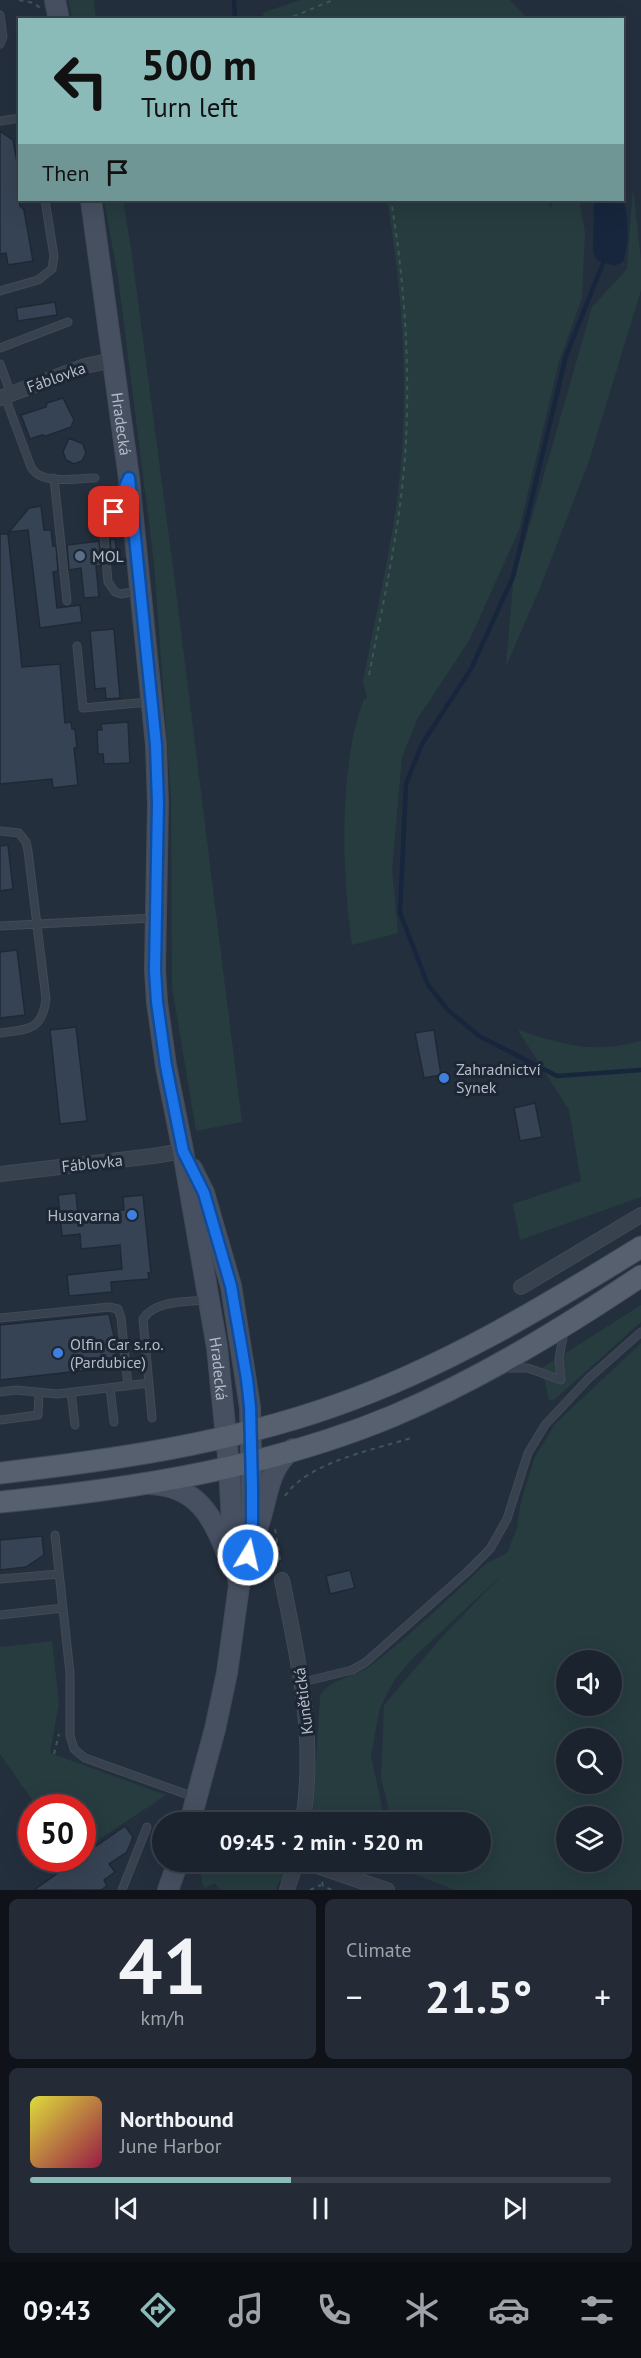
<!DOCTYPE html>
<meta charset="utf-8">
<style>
:root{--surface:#1b232e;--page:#242b36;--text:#f1f3f6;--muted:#a0a4aa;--line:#39404a;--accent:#8bbbb9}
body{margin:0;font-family:"PT Sans",sans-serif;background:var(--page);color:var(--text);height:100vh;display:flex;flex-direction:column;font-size:22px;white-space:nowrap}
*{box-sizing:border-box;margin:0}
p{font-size:20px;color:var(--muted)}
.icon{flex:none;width:33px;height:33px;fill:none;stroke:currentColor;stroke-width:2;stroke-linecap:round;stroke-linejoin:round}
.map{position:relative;height:1890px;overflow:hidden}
.side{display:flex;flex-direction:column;gap:9px;padding:9px;background:#0f1319;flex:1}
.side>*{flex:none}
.banner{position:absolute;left:18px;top:18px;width:606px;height:183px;border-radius:0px;box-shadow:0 6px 24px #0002,0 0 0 2px var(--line);background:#8bbbb9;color:#111;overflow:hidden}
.controls{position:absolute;left:556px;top:1650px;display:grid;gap:12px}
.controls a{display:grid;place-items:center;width:66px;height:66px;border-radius:50%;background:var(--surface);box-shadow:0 6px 24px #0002,0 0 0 2px var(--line);font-size:30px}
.speed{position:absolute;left:18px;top:1794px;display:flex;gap:12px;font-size:30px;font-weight:700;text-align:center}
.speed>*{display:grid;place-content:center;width:78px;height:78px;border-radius:50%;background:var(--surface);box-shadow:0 6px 24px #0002,0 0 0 2px var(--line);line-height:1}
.speed .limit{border:9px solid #d22;background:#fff;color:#111}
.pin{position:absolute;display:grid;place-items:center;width:51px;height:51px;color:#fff;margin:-26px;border-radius:12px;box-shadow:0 3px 9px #0006}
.me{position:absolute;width:66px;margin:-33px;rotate:9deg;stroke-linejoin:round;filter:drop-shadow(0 0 4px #0008)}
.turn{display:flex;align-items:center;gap:21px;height:126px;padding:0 24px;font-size:27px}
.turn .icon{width:78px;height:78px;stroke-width:2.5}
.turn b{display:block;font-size:42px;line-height:51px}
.then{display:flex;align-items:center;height:57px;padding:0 24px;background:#0003;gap:12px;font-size:22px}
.big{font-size:45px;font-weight:700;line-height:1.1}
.side .tile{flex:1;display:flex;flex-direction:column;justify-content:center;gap:9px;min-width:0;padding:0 21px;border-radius:9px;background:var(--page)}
.side .dial{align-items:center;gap:0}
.dial b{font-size:78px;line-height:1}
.song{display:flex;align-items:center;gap:18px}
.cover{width:72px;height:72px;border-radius:9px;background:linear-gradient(135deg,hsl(60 70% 55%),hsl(340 70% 35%))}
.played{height:6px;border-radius:3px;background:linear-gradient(90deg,var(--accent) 45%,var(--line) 45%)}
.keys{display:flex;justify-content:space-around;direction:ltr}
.heat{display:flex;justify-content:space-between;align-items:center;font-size:33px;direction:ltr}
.side .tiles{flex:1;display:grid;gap:9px;grid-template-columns:1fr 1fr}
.tile:last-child{grid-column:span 2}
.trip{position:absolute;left:152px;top:1812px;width:339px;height:60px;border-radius:30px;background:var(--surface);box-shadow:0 6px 24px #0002,0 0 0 2px var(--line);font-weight:700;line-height:60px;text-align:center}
.tabs{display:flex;height:96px;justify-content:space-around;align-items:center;background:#0b0e12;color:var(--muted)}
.tabs .icon{width:42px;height:42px}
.tabs .current{color:var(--accent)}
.tabs b{font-size:27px;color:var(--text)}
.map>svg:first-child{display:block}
.green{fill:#263c3f;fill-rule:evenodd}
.water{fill:#17263c}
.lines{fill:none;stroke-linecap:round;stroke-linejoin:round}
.stream{stroke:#17263c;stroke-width:4.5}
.building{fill:#364354;stroke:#1f2835;stroke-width:1.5}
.lane-casing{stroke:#414a57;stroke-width:9}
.street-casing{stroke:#414a57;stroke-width:16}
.secondary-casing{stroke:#414a57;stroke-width:22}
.primary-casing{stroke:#414a57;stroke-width:23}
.path{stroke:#3f5557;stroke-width:2;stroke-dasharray:4.5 4.5;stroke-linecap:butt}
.lane{stroke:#38414e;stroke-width:7}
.street{stroke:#38414e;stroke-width:14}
.secondary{stroke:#465061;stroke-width:20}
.primary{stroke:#56606e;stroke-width:21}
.route-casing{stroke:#114b97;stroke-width:15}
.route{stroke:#1a73e8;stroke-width:10}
.service-dot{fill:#5c6f8a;stroke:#1d2633;stroke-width:2}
.shop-dot{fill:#3f7fe0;stroke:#1d2633;stroke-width:2}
.labels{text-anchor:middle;stroke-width:6;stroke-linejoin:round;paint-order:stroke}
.street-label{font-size:16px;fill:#b4bcc9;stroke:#1d2633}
.poi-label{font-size:16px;fill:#b4bcc9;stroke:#1d2633;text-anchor:start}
</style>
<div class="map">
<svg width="641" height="1890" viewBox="0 0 641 1890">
<rect width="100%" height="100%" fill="#242f3e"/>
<path class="green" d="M68,0H94L96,19H72Z
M300,0H510L528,19L266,20L262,13Z
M633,187L641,260V290L589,461L540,588L506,666L513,583L592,307L627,269Z
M104,200H123L131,248L174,575L242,1122L196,1131L172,987L171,798L154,563L118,277Z
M387,200H549L550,209L554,200L580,203L585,233L582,298L559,362L519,530L470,639L418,718L402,757L392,869L398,933L352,945C342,873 338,767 364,699H367L363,681C375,618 390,555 398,492C410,394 403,296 387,200Z
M518,1030C565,1045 592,1054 641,1041V1197L520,1240L513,1204L581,1181L569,1110Z
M641,1305V1322L555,1399L549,1401L542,1368Z
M641,1343V1890H455L404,1870L401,1862H480V1822H392L381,1778L384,1705L441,1638L503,1574L414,1657L395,1679L380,1708L371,1755L385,1822H331L313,1815L320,1696C329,1678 357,1677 373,1664C413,1633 450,1597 487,1563L507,1553L517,1528L520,1506L534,1459L555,1424ZM567,1660H612V1706H567ZM567,1738H612V1784H567ZM567,1816H612V1862H567Z
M52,1641L59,1703L50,1753L166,1795L83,1850L82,1808L37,1807L0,1754V1647Z
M199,1862H276L283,1871L284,1882L279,1881L276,1890H220L215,1883L205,1888L202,1884Z"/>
<path class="water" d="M623,195C628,218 630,239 623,262L614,266L597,260L593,252L594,200H622Z"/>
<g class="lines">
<path class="stream" d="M234,0L235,20
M605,258L566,356L513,577L471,669L422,744L406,784L400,913L428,985L448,1010L479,1036L557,1076L641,1070"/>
</g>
<path class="building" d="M0,131L13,140L20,179V185L17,189L20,206L24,210L33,261L8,265L6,253L0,254Z
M55,302L57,315L18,321L16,308Z
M63,398L74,420L71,427L46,436L42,435L30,439L21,415L46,407L47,403Z
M69,438L83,444L86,453L82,461L74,464L66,460L63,452Z
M41,506L44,530H51L53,546H56L58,571L53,572L57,608L80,605L82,622L40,628L28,530L9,532L29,508Z
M0,534H8L22,667L60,664L65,723L71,722L72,729H75L77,748H74L78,785L53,788L52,779L0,784Z
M115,539L118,564L112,565L110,540Z
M99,541L101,566H96L99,597L84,598L81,568L69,570L67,545Z
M114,629L120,698L106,699L105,688L95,689L90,631Z
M128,722L130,763L104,764L103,754H98L97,730H102L101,724Z
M8,845L13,889L0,891V846Z
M17,950L25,1015L0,1018V952Z
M76,1027L87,1121L60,1124L50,1030Z
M434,1030L441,1075L424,1078L415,1033Z
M535,1103L542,1137L520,1141L514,1108Z
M76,1193L78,1215L124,1210L123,1197L143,1195L151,1273H148L149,1279L111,1282L112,1292L69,1296L67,1275L122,1269L120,1245L81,1249L80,1234L62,1236L58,1195Z
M109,1314L116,1345L115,1367L0,1380V1325Z
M42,1536L44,1555L26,1567L0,1570V1540Z
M350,1570L355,1588L330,1594L326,1576Z
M125,1826L133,1837L127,1852L109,1864L115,1872L104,1880L107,1886L101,1890H34L79,1858H82V1856Z"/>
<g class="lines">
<defs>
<path id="lane" d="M0,15L3,37L0,44
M0,121L20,118
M0,291L38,280L52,269L54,256L45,200
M0,348L68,322
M0,364L11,394
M5,397L31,467C41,486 76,478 95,478
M54,478L67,601
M124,489L104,536L108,582L115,592L121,594L137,591
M77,646L83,708L149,702
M0,831L19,833L26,842L28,851L46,999C42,1031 28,1029 0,1033
M0,926L153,918
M0,1318L109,1307L118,1309L121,1318L128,1386
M505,1368H528L561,1380
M561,1380L559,1358L564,1332
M110,1388L114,1422
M0,1392L16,1390L57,1394L149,1383
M71,1392L75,1425
M152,1418L143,1319C155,1300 187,1302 207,1300
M0,1420L38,1415L39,1393
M55,1535L70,1673V1735L74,1749L85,1758L194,1797
M0,1579L59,1574
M0,1615L63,1608
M303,1682L352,1670L366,1662L466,1573L490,1549L507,1519L528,1453L545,1425L589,1378L641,1332
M122,1890L147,1827"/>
<path id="street" d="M0,398L85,366L113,360
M0,1174L153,1156L183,1151
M521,1287L641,1215
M282,1580C299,1661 316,1739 303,1822
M192,1816L208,1822
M305,1862L387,1890
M287,1890L296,1862"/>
<g id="secondary">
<path d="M55,0L59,20"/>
<path id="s1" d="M91,200L129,478L156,745L158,803L155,970L157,1002L166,1066L183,1151L217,1347L229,1466L233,1540L239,1586"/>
<path d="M150,1484C197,1486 213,1516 228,1556"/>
<path d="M258,1526C268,1499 267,1467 293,1449"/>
<path d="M190,1822L215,1729L227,1673L239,1586L252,1540V1501L250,1407L231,1286L204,1193L192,1169"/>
<path d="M168,1890L178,1862"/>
</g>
<path id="primary" d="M0,1473C113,1460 226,1444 334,1406C443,1368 544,1307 641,1247
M0,1502C133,1489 268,1468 393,1416C480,1379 562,1329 641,1276"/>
</defs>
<use href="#lane" class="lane-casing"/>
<use href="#street" class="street-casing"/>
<use href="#secondary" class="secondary-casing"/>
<use href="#primary" class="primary-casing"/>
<path class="path" d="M19,0L34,3L40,8
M285,20L333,0
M369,675C384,598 402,520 406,441C410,361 404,278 391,200
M285,1496C308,1462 373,1450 411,1438
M275,1529L281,1565
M54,1754L59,1734
M322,1882L323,1886L332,1890
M310,1890L321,1885"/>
<use href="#lane" class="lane"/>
<use href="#street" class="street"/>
<use href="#secondary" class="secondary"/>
<use href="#primary" class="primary"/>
</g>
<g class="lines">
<defs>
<path id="route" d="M114,512L129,478L156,745L158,803L155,970L157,1002L166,1066L183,1151L204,1193L231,1286L247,1379L250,1407L252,1486V1540L248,1555"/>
</defs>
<use href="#route" class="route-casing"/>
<use href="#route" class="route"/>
</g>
<circle class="service-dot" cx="80" cy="556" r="6"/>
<g class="shop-dot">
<circle cx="444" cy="1078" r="6"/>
<circle cx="132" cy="1215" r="6"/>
<circle cx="58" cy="1353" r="6"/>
</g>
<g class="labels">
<g class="street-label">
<text transform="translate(56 377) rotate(-20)" y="6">Fáblovka</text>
<text dy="6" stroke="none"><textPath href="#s1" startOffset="226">Hradecká</textPath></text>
<text transform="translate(92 1163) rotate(-6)" y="6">Fáblovka</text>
<text dy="6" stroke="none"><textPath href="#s1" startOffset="1178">Hradecká</textPath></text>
<text transform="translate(303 1701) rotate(-97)" y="6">Kunětická</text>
</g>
<g class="poi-label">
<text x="92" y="562">MOL</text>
<text x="456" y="1075">Zahradnictví<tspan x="456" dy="18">Synek</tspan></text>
<text x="120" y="1221" text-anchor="end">Husqvarna</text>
<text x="70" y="1350">Olfin Car s.r.o.<tspan x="70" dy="18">(Pardubice)</tspan></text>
</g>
</g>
</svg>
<div class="controls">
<a><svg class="icon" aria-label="sound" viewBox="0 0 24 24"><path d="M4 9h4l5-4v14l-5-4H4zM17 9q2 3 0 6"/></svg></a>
<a><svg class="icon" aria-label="search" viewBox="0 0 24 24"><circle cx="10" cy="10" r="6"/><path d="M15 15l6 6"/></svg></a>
<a><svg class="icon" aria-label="layers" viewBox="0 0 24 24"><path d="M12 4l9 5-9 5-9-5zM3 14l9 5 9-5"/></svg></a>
</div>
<div class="speed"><div class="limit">50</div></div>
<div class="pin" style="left:114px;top:512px;background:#d93025"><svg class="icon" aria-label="arrive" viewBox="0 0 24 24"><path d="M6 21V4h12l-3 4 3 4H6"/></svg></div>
<svg class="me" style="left:248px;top:1555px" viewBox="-20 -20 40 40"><circle r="17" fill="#1a73e8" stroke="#fff" stroke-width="3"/><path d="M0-11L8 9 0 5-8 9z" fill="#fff"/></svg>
<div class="trip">09:45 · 2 min · 520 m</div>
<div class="banner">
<div class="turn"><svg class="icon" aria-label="left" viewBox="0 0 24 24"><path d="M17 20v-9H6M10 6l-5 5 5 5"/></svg><div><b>500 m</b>Turn left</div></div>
<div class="then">Then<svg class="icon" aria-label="arrive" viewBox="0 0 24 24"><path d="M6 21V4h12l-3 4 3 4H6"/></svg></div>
</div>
</div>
<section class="side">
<div class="tiles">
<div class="tile dial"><b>41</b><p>km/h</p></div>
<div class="tile"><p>Climate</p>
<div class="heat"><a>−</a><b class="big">21.5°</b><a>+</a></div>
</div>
<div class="tile">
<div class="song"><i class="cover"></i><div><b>Northbound</b><p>June Harbor</p></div></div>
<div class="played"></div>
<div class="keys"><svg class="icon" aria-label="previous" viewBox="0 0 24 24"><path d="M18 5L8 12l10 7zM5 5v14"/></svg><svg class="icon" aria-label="pause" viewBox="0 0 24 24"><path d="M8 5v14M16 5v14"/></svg><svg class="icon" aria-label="next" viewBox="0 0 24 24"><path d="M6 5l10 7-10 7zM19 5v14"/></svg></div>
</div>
</div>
</section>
<nav class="tabs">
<b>09:43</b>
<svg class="icon current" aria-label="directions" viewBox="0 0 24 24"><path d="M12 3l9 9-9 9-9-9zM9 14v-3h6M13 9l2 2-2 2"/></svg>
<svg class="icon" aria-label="music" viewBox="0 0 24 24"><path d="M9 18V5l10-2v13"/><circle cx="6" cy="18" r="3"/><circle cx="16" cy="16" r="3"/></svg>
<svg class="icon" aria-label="phone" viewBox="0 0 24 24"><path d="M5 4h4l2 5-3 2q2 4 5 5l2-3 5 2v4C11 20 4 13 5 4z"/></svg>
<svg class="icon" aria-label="climate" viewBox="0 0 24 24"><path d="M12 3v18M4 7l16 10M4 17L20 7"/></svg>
<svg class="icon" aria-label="car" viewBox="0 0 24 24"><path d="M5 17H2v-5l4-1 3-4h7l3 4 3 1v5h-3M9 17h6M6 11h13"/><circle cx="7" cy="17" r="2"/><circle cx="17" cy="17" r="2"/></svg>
<svg class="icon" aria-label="filters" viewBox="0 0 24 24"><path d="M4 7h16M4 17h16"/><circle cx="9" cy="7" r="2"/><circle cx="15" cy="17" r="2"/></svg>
</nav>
